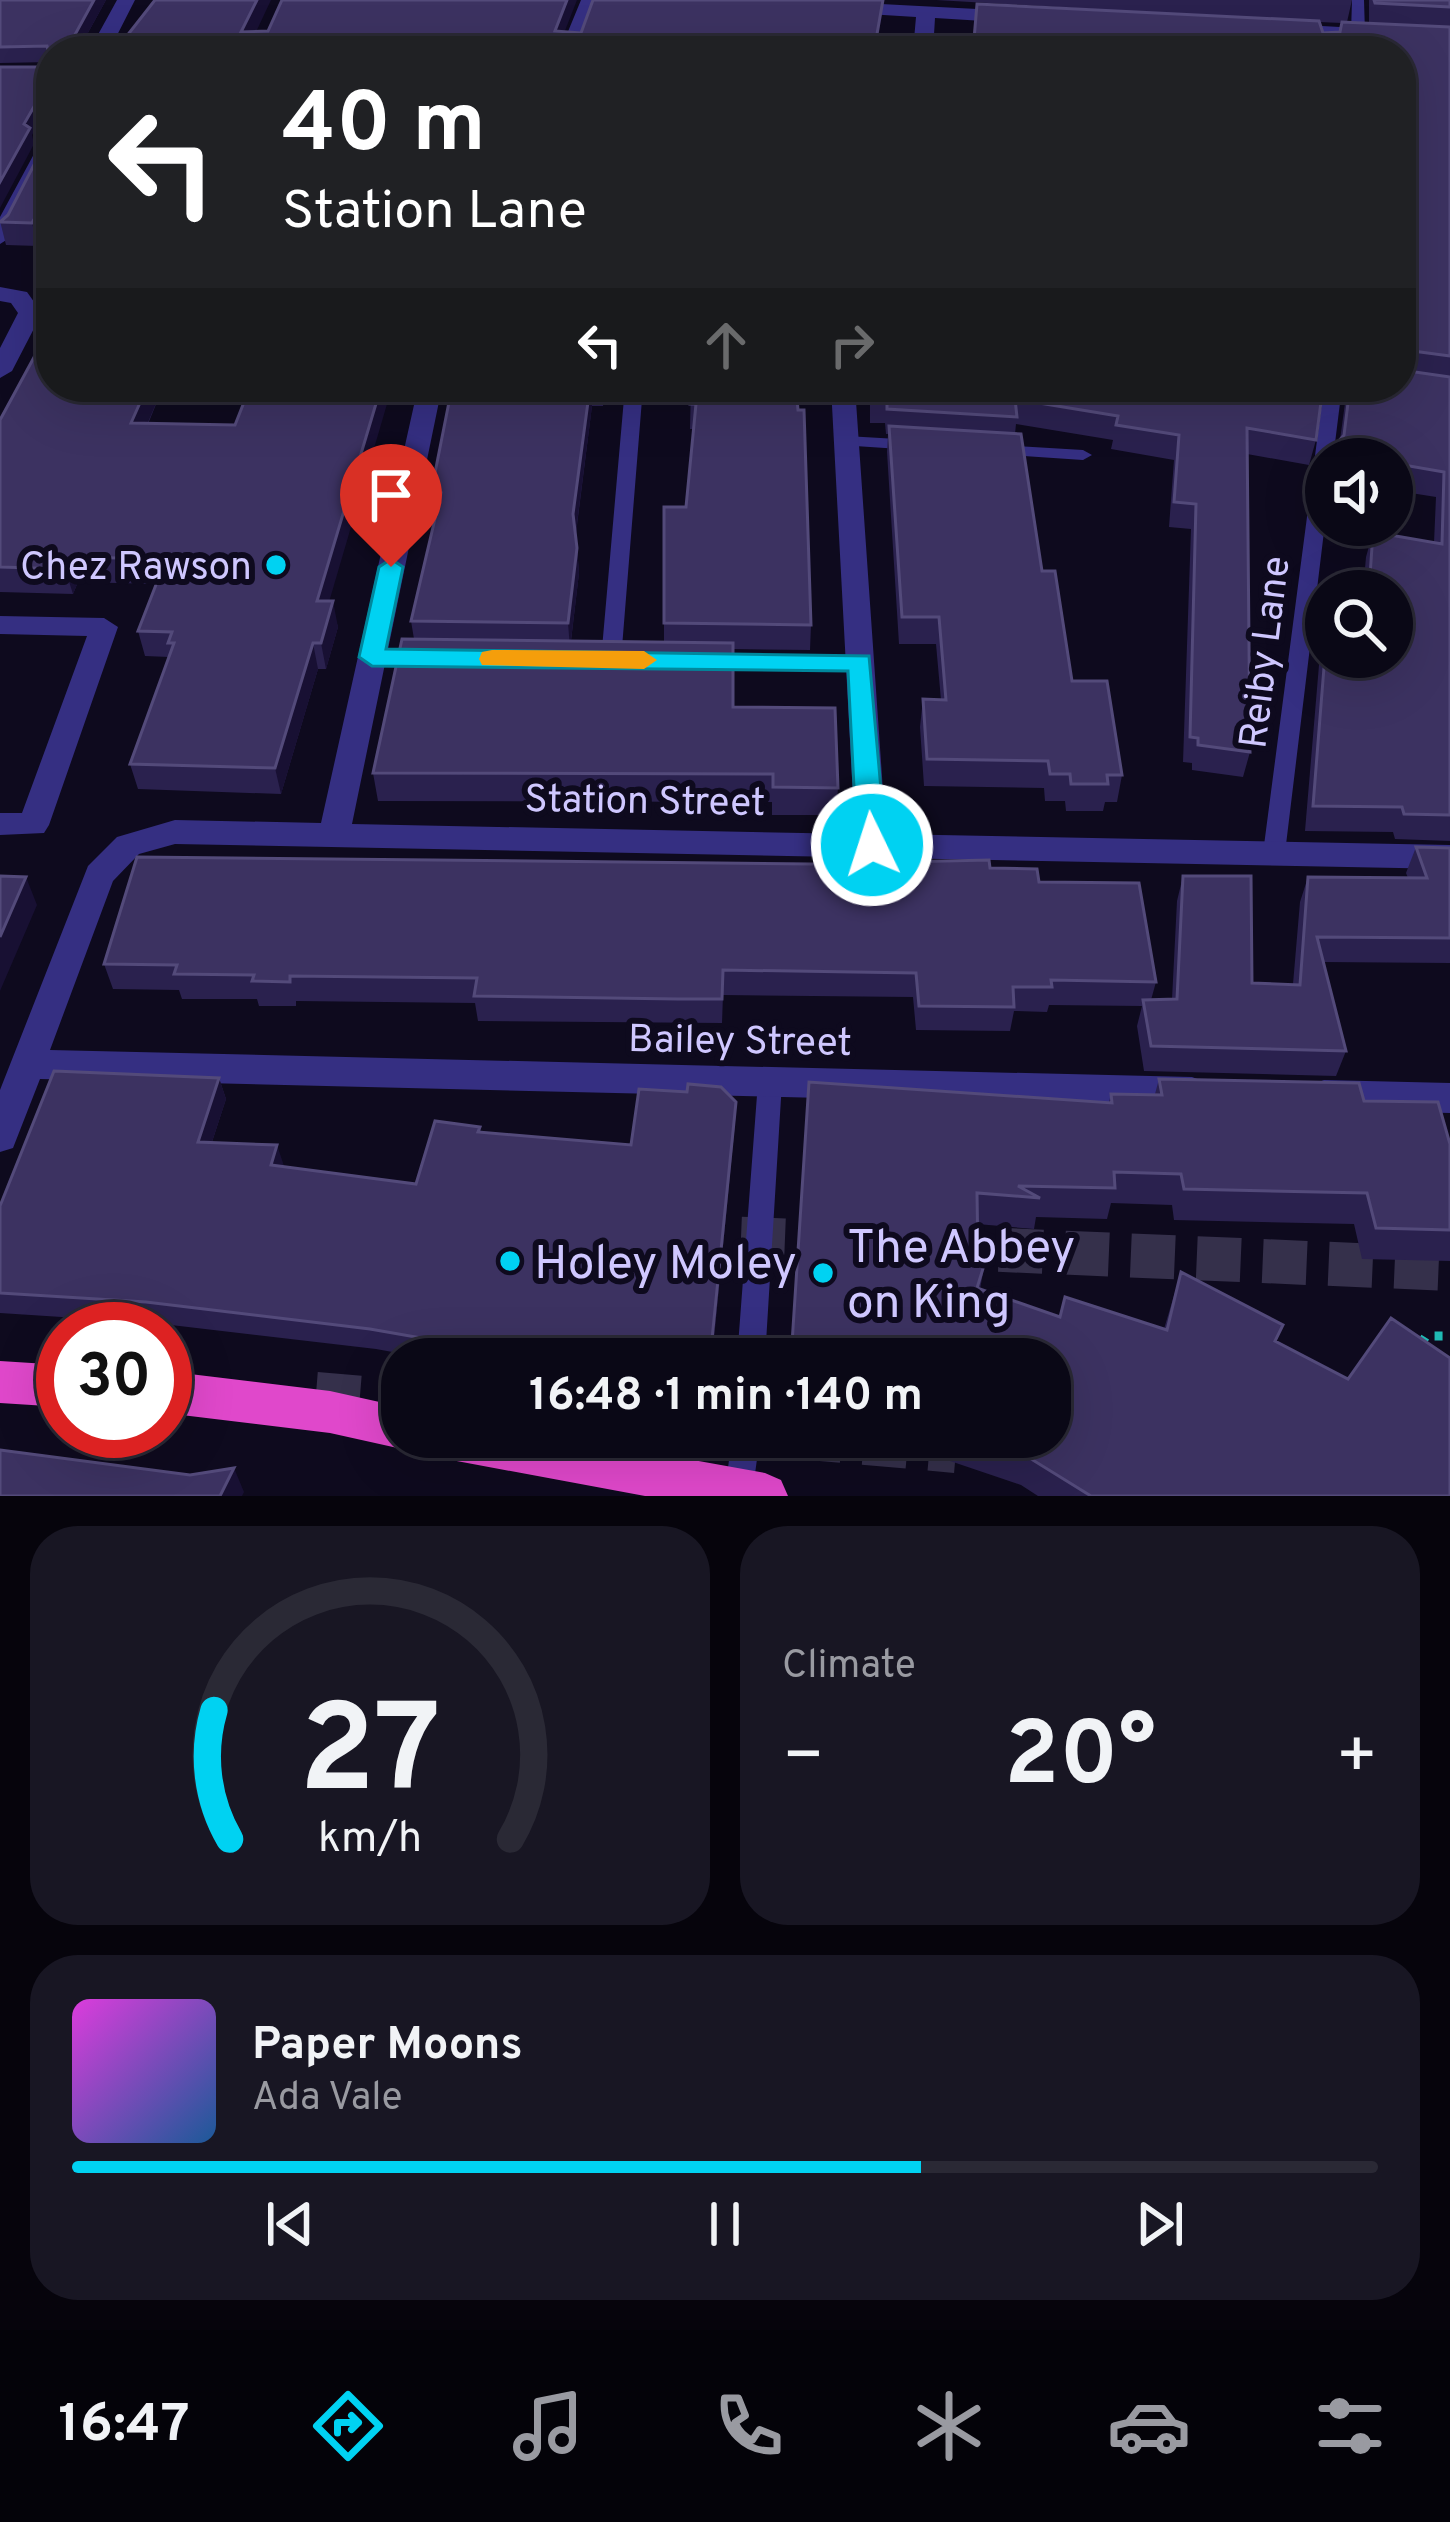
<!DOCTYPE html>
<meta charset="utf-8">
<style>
:root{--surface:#0a0816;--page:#181623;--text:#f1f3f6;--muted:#999aa1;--line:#2a2935;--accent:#00d2f2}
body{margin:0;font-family:Overpass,sans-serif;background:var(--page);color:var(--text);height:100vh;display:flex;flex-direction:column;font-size:45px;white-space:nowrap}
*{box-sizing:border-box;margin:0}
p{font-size:39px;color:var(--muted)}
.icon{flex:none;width:66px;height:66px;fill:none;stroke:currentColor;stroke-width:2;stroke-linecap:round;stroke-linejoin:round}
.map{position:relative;height:1496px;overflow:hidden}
.sheet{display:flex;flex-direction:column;gap:30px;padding:30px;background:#06040c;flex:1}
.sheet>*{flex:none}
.banner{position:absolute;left:36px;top:36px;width:1380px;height:366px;border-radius:48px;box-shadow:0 12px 48px #0002,0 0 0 3px var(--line);background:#202124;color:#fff;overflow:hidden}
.fabs{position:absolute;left:1305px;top:438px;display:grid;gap:24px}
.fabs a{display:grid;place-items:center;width:108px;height:108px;border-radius:50%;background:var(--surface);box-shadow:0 12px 48px #0002,0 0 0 3px var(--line);font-size:60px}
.speed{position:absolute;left:36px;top:1302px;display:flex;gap:24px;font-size:60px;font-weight:700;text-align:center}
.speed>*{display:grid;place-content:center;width:156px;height:156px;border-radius:50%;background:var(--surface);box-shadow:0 12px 48px #0002,0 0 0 3px var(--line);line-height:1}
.speed .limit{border:18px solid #d22;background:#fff;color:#111}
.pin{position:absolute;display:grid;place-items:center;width:102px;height:102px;color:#fff;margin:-123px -51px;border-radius:50% 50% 50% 0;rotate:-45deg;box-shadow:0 0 12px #0007}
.pin .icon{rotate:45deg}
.me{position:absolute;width:132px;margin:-66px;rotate:356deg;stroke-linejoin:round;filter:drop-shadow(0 0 9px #0008)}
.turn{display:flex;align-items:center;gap:42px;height:252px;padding:0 48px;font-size:54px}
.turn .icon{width:156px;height:156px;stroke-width:2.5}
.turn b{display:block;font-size:84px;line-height:102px}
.lanes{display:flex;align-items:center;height:114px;padding:0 48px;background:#0003;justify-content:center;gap:60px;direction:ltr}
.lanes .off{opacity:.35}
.big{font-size:90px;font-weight:700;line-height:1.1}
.sheet .card{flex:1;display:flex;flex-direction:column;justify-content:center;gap:18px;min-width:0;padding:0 42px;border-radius:48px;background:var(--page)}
.sheet .dial{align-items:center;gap:0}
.dial svg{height:312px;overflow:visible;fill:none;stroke:var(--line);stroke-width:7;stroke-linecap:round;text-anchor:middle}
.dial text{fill:var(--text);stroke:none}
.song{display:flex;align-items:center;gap:36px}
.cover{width:144px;height:144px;border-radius:18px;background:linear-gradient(135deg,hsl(300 70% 55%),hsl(210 70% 35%))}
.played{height:12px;border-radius:6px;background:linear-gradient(90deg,var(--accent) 65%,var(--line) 65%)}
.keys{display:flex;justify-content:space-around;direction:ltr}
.heat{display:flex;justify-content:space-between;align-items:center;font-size:66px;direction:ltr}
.sheet .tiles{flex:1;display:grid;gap:30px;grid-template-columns:1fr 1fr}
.card:last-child{grid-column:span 2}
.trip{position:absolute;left:381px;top:1338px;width:690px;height:120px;border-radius:48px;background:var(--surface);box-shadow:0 12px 48px #0002,0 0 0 3px var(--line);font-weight:700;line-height:120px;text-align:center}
.tab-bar{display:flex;height:192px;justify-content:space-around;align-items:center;background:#040309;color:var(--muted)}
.tab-bar .icon{width:84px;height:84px}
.tab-bar .on{color:var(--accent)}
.tab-bar b{font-size:54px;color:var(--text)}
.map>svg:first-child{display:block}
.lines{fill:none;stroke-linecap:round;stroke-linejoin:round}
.motorway-tunnel{stroke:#35304b;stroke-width:44;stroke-dasharray:44 22;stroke-linecap:butt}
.path{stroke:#20bab5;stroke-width:9;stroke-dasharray:8 10;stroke-linecap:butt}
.service{fill:#352f82;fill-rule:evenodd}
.minor{fill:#352f82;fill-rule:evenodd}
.trunk{fill:#e048cb;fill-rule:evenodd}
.wall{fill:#2a214e;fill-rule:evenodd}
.shaded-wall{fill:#181033}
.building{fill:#3c3261;stroke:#534a7a;stroke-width:3}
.route{fill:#00d2f2;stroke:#00889d;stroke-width:3}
.slow{fill:#f59e0b}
.poi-dot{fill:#00d2f2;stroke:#0e0a1e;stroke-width:4.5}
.labels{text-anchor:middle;stroke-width:12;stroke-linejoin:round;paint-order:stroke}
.poi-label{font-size:39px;fill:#cfc7ff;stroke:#0e0a1e;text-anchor:end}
.street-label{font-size:39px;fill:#cfc7ff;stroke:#0e0a1e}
.near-poi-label{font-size:48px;fill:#cfc7ff;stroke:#0e0a1e;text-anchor:start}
</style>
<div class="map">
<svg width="1450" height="1496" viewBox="0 0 1450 1496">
<rect width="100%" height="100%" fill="#0e0a1e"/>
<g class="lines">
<path class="motorway-tunnel" d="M675,1236L848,1243
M933,1247L1450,1269
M316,1394L402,1401
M798,1437L956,1451"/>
<path class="path" d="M1421,1344L1426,1336H1450"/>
<path class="service" d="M1352,0H1364L1365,33L1358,37L1351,33Z
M625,387H643L621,660L611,667L601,660Z
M1324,387H1342L1333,459H1326V515L1285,853L1282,859H1266L1263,853Z
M846,436L915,440L924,445L915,450L840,445L837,441Z
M1000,445L1083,450L1092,455L1083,460L994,454L991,450Z
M708,654L860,655L870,662L860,669L701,666L698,661L701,656Z
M770,1072L779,1075L782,1082L765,1359H737L758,1082L761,1075Z
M732,1437H760L752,1496H728L725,1491Z"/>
<path class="minor" d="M117,0H135L109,51H89Z
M581,0H599L580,51H560Z
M842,2L1016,11L1025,17L1016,23L935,18L933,51H913L916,17L835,12L833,8Z
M1285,24L1450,33V45L1278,34L1276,30Z
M51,135V161L11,237L0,244V217L41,141Z
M0,287L27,292L42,313L12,371L0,378V348L18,313L11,303L0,301Z
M418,387H442L352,824L855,834L831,387H855L886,834L1450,845V869L175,844L139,854L113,881L50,1050L1192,1077L1205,1082L1210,1092L1205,1102L1192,1107L40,1079L13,1148L0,1152V1090L88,866L117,837L175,820L321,823Z
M0,616L104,618L118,627L49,825L44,833L0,835V813H22L87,636L0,634Z
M1324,1080L1450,1083V1113L1324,1110L1311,1105L1306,1095L1311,1085Z"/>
<path class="trunk" d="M0,1361L63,1365V1407L0,1403Z
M165,1371L330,1391L402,1407V1437H420L418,1443L402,1449L330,1433L165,1413Z
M424,1437H565L765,1473L781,1480L788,1496H645L446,1459L430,1452Z"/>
</g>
<path class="wall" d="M0,0H106L78,51H51V62L0,63Z
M936,0H1352L1347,22L1369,23V0H1450V841L1395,839L1393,832L1305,831L1319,665L1326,640L1392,657V591H1363L1366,557L1373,532L1434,543L1436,497L1392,490V459H1333L1340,440L1345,403L1349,387H1401V51L1161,13ZM1319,22L1342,23L1340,32L1323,33Z
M51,132V242L43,238L38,246L6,245L0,221L8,215Z
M51,387H163L148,424L330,601L338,627L326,669H318L281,794L138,789L130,764L169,657L145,656L138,631L156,584L78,582L73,594L0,592V420Z
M452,387H605L603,406H592L576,533L579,573L571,641L664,642V507H686L693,429H690L691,387L811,625L810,650L733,649V707L838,788L836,815H772V802L378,801L373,773L414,639L411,621L435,518L431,493Z
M870,387H1323L1316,440L1309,465L1247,454L1250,752L1243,777L1192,770V763L1183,762L1191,529L1169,527L1174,460L1111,449L1113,440L1016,424L1015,434L1042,571L1072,681L1122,775L1117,802H1105L1103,811H1066L1065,801H1045L1044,788L924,786L920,727L923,699L941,700L936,644H899L887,452L888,434H886L885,423H870Z
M1416,847L1450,848V963L1323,962L1346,1051L1336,1076L1144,1071L1137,1026L1142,1006L1049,1005L1047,1012L1014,1011L1010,1031L916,1030L913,997L723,995L722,1023L478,1021L475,1003L296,1001V1006H259L257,999H182L179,990L113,989L104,964L990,868L1039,882L1156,982L1151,1000L1172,999L1177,901L1183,876L1252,983L1293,984L1300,902L1308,877L1408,878L1406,873Z
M219,1078L226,1099L212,1142L283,1167L416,1184L480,1127L481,1133L631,1145L736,1102L735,1123L712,1359H431L376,1349L154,1323L0,1313V1206Z
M1159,1079L1364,1101L1450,1144V1261L1362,1259L1354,1224L1174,1220L1172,1205L1111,1203L1107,1219L1036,1217L1034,1229L977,1224L978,1260L985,1262L980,1289L1060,1317L1164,1329L1181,1272L1283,1325L1276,1342L1450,1496H1038L1021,1485L888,1440V1437H1050L791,1359L809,1082L1109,1102L1111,1094H1155Z"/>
<path class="shaded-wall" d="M94,0H106L78,51H66Z
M257,0H271L247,51L241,32Z
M567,0H577L557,51L555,31Z
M883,0L877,51H874Z
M51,77V100L32,135L34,144L0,208V182L24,124Z
M37,214L43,238L38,246L32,223Z
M147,387H163L137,448L131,423Z
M381,387H392L322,626L317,601Z
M590,387L592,406L575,539L573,514Z
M577,548L579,573L570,648L568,623Z
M70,557L78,582L73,594L65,569Z
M333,601L338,627L326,669L321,643Z
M313,643L318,669L281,794L275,768Z
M26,877L37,905L0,991V937Z
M219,1078L226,1099L205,1163L198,1142Z
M736,1102L735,1123L712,1359H710Z
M277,1145L284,1166L271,1165Z
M234,1468L244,1492L242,1496H220Z"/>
<path class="building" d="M0,0H94L66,51H51V61L47,46L0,47Z
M155,0H257L241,32L268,31L282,0H567L555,31L581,33L593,0H883L874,51H115Z
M1374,0H1450V7L1375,3Z
M977,4L1319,21L1323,33L1340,32L1342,22L1450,27V356L1405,350L1404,358L1401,359V51H973Z
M51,63V77L24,124L30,128L0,182V67H47Z
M51,132V222L37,214L32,223L0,222L8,215Z
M51,326V387H147L131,423L235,425L250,387H381L317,601H333L321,643H313L275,768L130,764L174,643H168L172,632L138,631L166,559L70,557L65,569L0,567V420Z
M1401,370L1450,377V815L1404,814L1402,807L1313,806L1326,642V657H1392V591H1369L1373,532L1442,544L1444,472L1392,463V459H1365L1346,456L1347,445L1337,443L1344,435L1350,387H1401Z
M452,387H590L573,514L577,548L568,623L411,621L441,493H431Z
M691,387H796L798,410H804L811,625L664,623V507H686L696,404H690Z
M872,387H1323L1316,440L1247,428L1250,752L1198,745V738L1190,737L1196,504L1174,502L1179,435L1116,425L1118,416L1015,399L1017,417L887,409V399L872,398Z
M889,426L1021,434L1042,571H1055L1072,681H1107L1122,775H1107L1108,784H1071L1070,774H1050L1048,761L927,759L923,699L946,700L939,617H902Z
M402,639L733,643V707L835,708L838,788L773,787V774L373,773Z
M1416,847L1450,848V938L1317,937L1346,1051L1151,1046L1143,1000L1177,999L1183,876H1251L1252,983L1300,985L1308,877L1427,878Z
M137,857L812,864L989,860L990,868L1037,869L1039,882L1139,883L1156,982L1051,980L1052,987H1013L1014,1007L919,1006L916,973L723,970L722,999H678L474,996L477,978L290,976V982L252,981L254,975L174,974L177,965L104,964Z
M0,876L26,877L0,937Z
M54,1071L219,1078L198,1142L277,1145L271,1165L416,1184L435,1121L480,1127L478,1132L631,1145L639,1089L687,1092L688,1084L721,1087L736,1102L710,1359H542L370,1329L146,1302L0,1293V1206Z
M1159,1079L1359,1083L1364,1101L1438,1102L1450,1144V1230L1376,1228L1367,1193L1184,1189L1181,1174L1114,1172L1115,1188L1018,1186L1040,1198L977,1193L978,1260L985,1262L977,1288L1060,1317L1065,1297L1167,1330L1181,1272L1283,1325L1275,1341L1348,1379L1391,1318L1450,1358V1496H1091L1028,1457L968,1437H1050V1359H791L809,1082L1112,1103L1111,1094L1162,1095Z
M0,1450L190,1475L234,1468L220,1496H0Z"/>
<path class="route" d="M391,559L403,567L386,649L869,656L886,845L882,852L872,855L857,845L848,671L372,666L359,657L379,567Z"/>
<path class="slow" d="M492,650L644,651L657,660L644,669L482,665L479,659L482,652Z"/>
<g class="poi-dot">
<circle cx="276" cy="565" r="12"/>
<circle cx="510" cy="1261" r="12"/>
<circle cx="823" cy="1273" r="12"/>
</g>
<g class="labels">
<g class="poi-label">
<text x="252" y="579">Chez Rawson</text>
</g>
<g class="street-label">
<text transform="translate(1263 652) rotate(-83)" y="14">Reiby Lane</text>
<text transform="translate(645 799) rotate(1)" y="14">Station Street</text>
<text transform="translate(740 1039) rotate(1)" y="14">Bailey Street</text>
</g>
<g class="near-poi-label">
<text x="847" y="1262">The Abbey<tspan x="847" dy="55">on King</tspan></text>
<text x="534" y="1278">Holey Moley</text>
</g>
</g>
</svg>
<div class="fabs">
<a><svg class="icon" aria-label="sound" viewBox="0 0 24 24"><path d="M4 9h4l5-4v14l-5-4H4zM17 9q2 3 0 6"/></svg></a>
<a><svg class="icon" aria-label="search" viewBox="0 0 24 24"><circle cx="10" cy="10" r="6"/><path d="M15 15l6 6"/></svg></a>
</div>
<div class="speed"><div class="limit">30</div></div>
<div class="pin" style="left:391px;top:567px;background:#d93025"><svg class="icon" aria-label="arrive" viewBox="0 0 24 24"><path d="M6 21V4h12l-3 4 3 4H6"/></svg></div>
<svg class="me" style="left:872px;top:845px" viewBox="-20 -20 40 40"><circle r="17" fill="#00d2f2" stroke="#fff" stroke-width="3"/><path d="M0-11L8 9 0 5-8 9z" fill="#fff"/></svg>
<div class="trip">16:48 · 1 min · 140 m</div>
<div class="banner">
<div class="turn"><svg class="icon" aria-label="left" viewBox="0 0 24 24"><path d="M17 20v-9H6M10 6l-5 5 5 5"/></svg><div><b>40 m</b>Station Lane</div></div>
<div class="lanes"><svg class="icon" aria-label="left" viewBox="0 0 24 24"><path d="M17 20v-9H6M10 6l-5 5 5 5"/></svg><svg class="icon off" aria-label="ahead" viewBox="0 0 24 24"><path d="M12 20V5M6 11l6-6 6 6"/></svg><svg class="icon off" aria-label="right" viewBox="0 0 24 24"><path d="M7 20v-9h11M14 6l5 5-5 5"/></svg></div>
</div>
</div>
<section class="sheet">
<div class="tiles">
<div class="card dial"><svg viewBox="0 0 100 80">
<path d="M14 69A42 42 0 1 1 86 69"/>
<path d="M14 69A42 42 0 0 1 10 36" stroke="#00d2f2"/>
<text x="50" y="56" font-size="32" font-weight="700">27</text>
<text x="50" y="72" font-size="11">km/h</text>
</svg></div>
<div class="card"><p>Climate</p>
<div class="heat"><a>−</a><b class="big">20°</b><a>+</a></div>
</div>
<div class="card">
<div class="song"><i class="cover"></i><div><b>Paper Moons</b><p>Ada Vale</p></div></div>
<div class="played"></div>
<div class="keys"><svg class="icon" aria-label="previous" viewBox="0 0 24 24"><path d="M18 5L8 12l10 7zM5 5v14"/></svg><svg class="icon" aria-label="pause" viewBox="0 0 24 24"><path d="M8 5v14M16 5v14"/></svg><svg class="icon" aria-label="next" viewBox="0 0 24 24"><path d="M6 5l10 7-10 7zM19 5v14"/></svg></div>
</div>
</div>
</section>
<nav class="tab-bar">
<b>16:47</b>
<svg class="icon on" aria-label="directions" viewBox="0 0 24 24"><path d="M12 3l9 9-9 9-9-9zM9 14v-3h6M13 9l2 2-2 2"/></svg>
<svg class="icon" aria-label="music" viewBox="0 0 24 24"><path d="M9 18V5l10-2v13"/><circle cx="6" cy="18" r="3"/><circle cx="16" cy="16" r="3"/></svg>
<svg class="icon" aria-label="phone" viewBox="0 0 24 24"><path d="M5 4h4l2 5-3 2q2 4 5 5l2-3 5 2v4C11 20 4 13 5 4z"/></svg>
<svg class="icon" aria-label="climate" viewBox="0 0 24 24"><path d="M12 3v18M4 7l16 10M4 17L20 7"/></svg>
<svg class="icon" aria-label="car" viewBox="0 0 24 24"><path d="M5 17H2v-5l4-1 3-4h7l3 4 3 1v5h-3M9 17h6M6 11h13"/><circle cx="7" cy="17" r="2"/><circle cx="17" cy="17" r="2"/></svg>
<svg class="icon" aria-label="filters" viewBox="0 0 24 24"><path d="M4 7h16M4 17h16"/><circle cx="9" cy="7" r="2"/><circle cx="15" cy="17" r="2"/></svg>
</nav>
